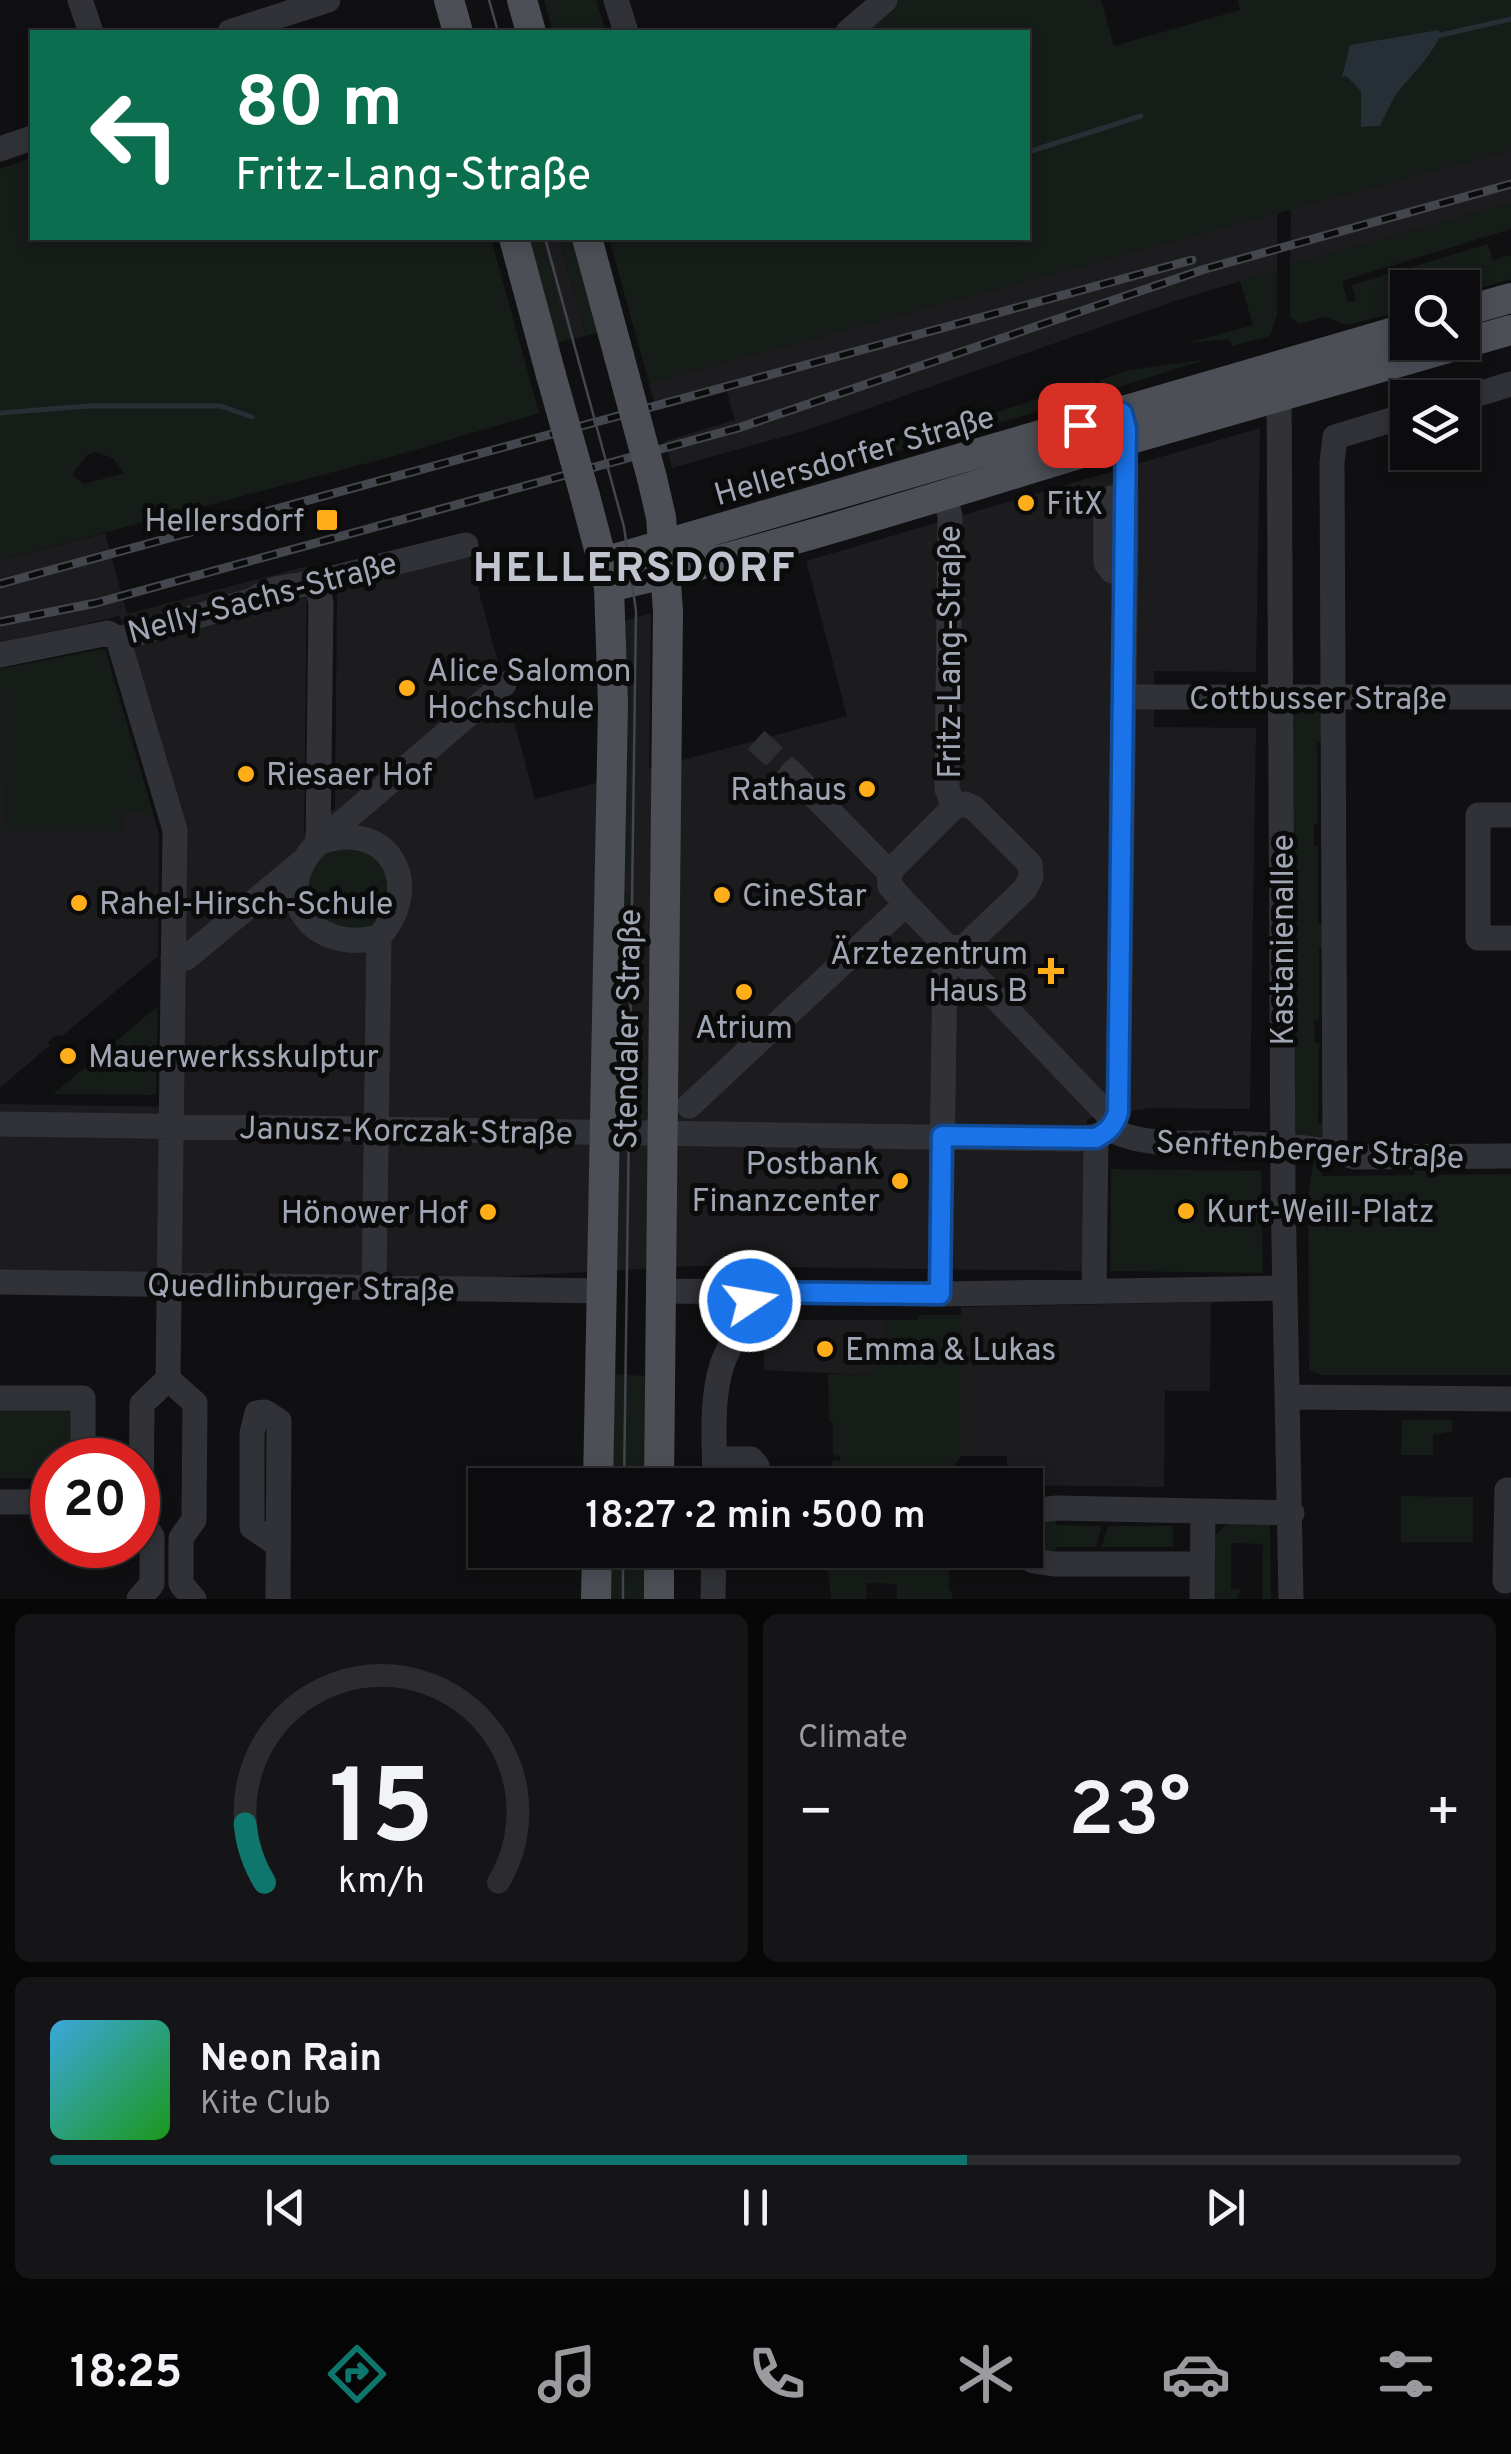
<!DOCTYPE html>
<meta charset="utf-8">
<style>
:root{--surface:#0c0c0e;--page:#151517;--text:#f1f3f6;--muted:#9a9b9e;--line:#2c2c2e;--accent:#0f766e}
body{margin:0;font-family:Overpass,sans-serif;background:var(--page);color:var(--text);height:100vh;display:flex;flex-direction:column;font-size:38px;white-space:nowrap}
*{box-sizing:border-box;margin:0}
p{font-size:32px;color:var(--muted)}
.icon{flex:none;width:55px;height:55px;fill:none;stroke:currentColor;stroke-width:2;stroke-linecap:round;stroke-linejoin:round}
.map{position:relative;height:1599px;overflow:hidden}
.drawer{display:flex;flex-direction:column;gap:15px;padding:15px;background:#070708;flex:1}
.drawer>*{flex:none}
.top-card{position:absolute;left:30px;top:30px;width:1000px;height:210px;border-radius:0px;box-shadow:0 5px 15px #0003,0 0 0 2px var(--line);background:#0b6e4f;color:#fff;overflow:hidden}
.tools{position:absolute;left:1390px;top:270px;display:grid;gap:20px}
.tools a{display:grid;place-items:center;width:90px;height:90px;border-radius:0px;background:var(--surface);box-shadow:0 5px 15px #0003,0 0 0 2px var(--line);font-size:50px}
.speed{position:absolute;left:30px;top:1438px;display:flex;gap:20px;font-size:50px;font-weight:700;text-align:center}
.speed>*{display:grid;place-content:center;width:130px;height:130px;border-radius:50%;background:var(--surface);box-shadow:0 5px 15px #0003,0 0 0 2px var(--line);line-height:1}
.speed .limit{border:15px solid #d22;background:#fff;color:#111}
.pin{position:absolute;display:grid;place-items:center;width:85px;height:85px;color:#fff;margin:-42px;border-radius:20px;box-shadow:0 5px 15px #0006}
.me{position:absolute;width:110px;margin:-55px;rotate:78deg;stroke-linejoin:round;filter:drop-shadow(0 0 8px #0008)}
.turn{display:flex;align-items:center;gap:35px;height:210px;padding:0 40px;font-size:45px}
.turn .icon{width:130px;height:130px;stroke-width:2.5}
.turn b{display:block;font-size:70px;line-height:85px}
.big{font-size:75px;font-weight:600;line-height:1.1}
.drawer .tile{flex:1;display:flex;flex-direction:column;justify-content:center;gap:15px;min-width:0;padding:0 35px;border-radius:15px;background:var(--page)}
.drawer .dial{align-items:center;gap:0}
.dial svg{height:260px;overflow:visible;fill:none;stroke:var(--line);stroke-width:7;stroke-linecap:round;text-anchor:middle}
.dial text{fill:var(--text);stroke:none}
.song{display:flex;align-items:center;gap:30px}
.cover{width:120px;height:120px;border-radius:15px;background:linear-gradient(135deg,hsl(200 70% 55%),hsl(120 70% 35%))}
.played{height:10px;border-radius:5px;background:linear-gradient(90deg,var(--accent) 65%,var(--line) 65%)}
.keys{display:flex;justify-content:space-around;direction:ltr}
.heat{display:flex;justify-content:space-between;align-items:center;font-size:55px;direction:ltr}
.drawer .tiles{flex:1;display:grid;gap:15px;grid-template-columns:1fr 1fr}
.tile:last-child{grid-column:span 2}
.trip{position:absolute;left:468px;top:1468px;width:575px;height:100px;border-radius:0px;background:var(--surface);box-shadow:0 5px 15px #0003,0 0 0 2px var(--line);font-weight:600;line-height:100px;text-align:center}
.tab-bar{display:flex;height:160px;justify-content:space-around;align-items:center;background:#050506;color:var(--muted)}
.tab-bar .icon{width:70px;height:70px}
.tab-bar .selected{color:var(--accent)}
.tab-bar b{font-size:45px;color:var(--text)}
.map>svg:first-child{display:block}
.built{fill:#1c1c1f}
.green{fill:#161c17;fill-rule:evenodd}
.water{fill:#262f36}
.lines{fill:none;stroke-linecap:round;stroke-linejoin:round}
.stream{stroke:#262f36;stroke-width:5}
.minor-tunnel{stroke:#2d2e32;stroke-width:25;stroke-dasharray:25 12;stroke-linecap:butt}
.minor{stroke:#313237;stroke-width:25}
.major{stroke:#4c4f56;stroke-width:30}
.tram{stroke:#43464c;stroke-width:2.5}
.rail-casing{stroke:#43464c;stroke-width:9}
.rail{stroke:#0b0b0c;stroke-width:5;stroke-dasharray:15;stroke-linecap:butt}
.major-bridge{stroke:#4c4f56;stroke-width:30}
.route-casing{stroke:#114b97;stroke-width:25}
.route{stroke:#1a73e8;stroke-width:18}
.poi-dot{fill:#ffae1a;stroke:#0b0b0c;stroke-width:4}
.labels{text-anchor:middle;stroke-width:10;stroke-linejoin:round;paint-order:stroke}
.street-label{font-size:32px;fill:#a0a6b4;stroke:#0b0b0c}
.poi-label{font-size:32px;fill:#a0a6b4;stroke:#0b0b0c;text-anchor:start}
.district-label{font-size:42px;font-weight:bold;letter-spacing:2.5px;fill:#c1c5cf;stroke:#0b0b0c}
</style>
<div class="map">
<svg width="1511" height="1599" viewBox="0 0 1511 1599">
<rect width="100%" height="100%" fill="#101012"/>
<path class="built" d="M1511,150V203L1290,265L1291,209Z
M1277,213V270L1175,301L807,430L672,468L665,441L735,420L727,392L657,411L649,383Z
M541,238H559L586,336L568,340Z
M1260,428L1256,672L1154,671V727L1256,728L1250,1109L1149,1108L1087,1119L1085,1271L696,1266L495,1277L0,1275V1104L180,1107L181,827L120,616L0,643V560L105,533L127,614L307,566L304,833L335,808L337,591L469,555L535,799L630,774L631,619L651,613L649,769L847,716L806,561Z
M105,649L159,834L158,956L62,1036L57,1035L48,1042L50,1045L0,1088V669Z
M1211,1302L1210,1391H1165L1164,1487L1007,1485V1456H961V1307Z
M775,1320H886V1357L872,1366L870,1375L764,1370V1341Z"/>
<path class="green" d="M544,0H596L606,32H615H553Z
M898,0H1101L1114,46L1240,10L1238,0H1511V150L649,383L609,238H1028V32H858ZM1438,30L1441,34C1433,55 1416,71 1401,88C1392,99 1386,114 1380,126L1361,91L1346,76L1351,45Z
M32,158V238H211L213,241L222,238H491L539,413L398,455L0,560V169ZM95,452L113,458L124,473L84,484L72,475L87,455Z
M1511,203V229L1342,281L1348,303L1356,300L1352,285L1488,244L1493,260L1511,255V279L1463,293L1462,288H1408L1407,310L1346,325L1325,317L1300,324L1290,317V265Z
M522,238H541L568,340L552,345Z
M559,238H578L604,331L586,336Z
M1277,270V315L1270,336L1232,346L1229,339L1186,343L1253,325L1240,281Z
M1208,359L1103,392L1099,380L1130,370Z
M1093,381L1098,394L960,434L957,425Z
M949,420L955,435L840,469L837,458Z
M631,619L629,872H622L618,622Z
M105,649L153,815L123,810L122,831L7,830L3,816L0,669Z
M1300,708L1319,709L1324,714L1328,742L1317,743L1318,824H1314V846L1318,847V923L1329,924L1328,948H1319V1019L1314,1020L1315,1043H1319L1318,1123L1329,1124L1322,1143L1292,1135L1290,719Z
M356,847L378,857L394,887L374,928L328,929L308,901L309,877L314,866L332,851Z
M622,893H630L627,1083H619Z
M158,1006L156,1095L53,1094Z
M1314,1159L1321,1162L1322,1176L1414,1175L1415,1164H1427V1175L1511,1174V1375H1322L1309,1370L1308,1197Z
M1111,1169L1261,1171L1263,1273L1110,1271Z
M919,1315H961V1456L950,1471V1485H833V1460L840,1461V1456L833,1455V1422L829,1421L828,1374L870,1375L873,1357L886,1356V1320H918Z
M608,1374L648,1376L647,1485H606Z
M60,1405L73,1411L78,1460H52V1495H50L49,1478H0V1407Z
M1402,1420H1452V1431L1433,1435V1455H1401Z
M1401,1496L1473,1497V1542H1401Z
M1056,1514V1525L1102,1526L1096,1547H1056L1055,1557H1048L1031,1543L1029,1535L1033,1523Z
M1229,1522H1270L1271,1599H1262L1263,1544L1231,1543V1589L1241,1590L1237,1599H1213L1214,1536Z
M1108,1526H1173V1547H1102Z
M606,1550H650L654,1599H606Z
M839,1550H949V1591L952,1592V1599H897V1584L867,1583L866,1599H831L828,1569H831V1553H839Z"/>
<path class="water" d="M1438,30L1441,34C1432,55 1416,71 1401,88C1392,99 1386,114 1380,126L1361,127V91L1346,76L1342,77L1350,45Z"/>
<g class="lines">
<path class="stream" d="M1437,36L1511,19
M1028,152L1141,116
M0,413L88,406H221L252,417"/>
<path class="minor-tunnel" d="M756,740L792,773"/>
<path class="minor" d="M80,0L91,32
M616,0L626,32
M230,32L328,0
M848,32L885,0
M0,149L32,138
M1279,379L1283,1192L1291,1599
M1462,399L1511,384
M945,497L950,516L947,789L954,807
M1126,572L1112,571L1106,563V506L1111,498H1126
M317,582L321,604L318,843
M118,639L175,830L168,1379L142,1404L141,1522L152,1536V1584L139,1599
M0,655L108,633L118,639L253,600C273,585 293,587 317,582L466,545
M1125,697H1511
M792,773L889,872
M1511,815H1478V938H1511
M318,843C387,817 426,883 379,937C314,955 266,895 318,843L504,684
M948,948L964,947L1025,889L1031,877L1030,864L974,808L965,804L954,807L889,872L890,886L906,904L1115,1122
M173,958H186L302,862
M689,1106L906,904
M0,1124L1075,1139C1097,1137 1110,1136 1118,1113L1126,535L1125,425
M1111,1130C1145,1146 1179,1143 1217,1143C1257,1144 1317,1146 1355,1157L1511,1156
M1335,1151L1332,462L1335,437L1408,415
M0,1282L603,1291
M374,1288L379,937
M661,1291L940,1294L1284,1288
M1094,1291L1096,1138
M940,1294L945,965L948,948
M168,1379L195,1403L194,1520L181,1538V1584L194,1599
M1289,1397L1511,1399
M0,1398H83V1460
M715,1459H751L757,1466L761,1485
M715,1485C715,1447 710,1402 722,1365C731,1336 750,1325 750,1292
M0,1502H52
M1025,1517L1031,1511L1057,1508L1292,1513
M1021,1550L1033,1561L1054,1564H1201
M714,1553H747L751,1550
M1505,1581L1507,1490H1511
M278,1599L279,1421L265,1412L257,1413L252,1433V1527L278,1545
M713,1599L714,1550
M1202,1599L1203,1513"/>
<path class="major" d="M449,0L458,32
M522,0L531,32
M514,238L551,375
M587,238L619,356
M1462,312L1511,298
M652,478L661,517L668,611L659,1485
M585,496L609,587L613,705L598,1485
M604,562L1408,328
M609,587C772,550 930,499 1089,451C1230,410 1371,371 1511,330
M596,1599L597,1550
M659,1599V1550"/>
<path class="tram" d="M489,0L498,32
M545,238L624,527L636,611L624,1485
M623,1599V1550"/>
<defs>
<path id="rail" d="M0,584L1192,260
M0,622L96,603L738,428L1205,269L1511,184"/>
</defs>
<use href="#rail" class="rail-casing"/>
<use href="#rail" class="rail"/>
<path class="major-bridge" d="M619,356L652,478
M551,375L585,496"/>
</g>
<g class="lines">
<defs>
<path id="route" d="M750,1301V1292L940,1294L942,1136L1096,1138C1108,1131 1113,1127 1118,1113L1126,429L1122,413L1080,425"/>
</defs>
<use href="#route" class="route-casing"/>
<use href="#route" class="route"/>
</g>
<g class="poi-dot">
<circle cx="1026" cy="503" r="10"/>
<rect x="315" y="508" width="24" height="24" rx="5"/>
<circle cx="407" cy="688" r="10"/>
<circle cx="246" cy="774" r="10"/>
<circle cx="867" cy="789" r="10"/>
<circle cx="722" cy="895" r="10"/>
<circle cx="79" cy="903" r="10"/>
<path d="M1046 956h10v10h10v10h-10v10h-10v-10h-10v-10h10z"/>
<circle cx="744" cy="992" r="10"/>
<circle cx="68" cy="1056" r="10"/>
<circle cx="900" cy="1181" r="10"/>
<circle cx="1186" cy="1211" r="10"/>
<circle cx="488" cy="1212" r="10"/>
<circle cx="825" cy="1349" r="10"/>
</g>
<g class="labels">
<g class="street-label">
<text transform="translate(854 455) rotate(-16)" y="11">Hellersdorfer Straße</text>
<text transform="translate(262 597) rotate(-15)" y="11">Nelly-Sachs-Straße</text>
<text transform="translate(949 652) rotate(-90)" y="11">Fritz-Lang-Straße</text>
<text x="1318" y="709">Cottbusser Straße</text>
<text transform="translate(1282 940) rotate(-90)" y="11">Kastanienallee</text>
<text transform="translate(627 1029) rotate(-89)" y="11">Stendaler Straße</text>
<text transform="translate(406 1130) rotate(1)" y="11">Janusz-Korczak-Straße</text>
<text transform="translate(1310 1149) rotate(3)" y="11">Senftenberger Straße</text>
<text transform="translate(301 1287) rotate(1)" y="11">Quedlinburger Straße</text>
</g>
<g class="poi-label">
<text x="1046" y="514">FitX</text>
<text x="304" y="531" text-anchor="end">Hellersdorf</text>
<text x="427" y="681">Alice Salomon<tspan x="427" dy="37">Hochschule</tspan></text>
<text x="266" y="785">Riesaer Hof</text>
<text x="847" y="800" text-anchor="end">Rathaus</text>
<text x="742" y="906">CineStar</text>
<text x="99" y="914">Rahel-Hirsch-Schule</text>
<text x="1028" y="964" text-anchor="end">Ärztezentrum<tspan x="1028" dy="37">Haus B</tspan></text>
<text x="744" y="1038" text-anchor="middle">Atrium</text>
<text x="88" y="1067">Mauerwerksskulptur</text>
<text x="880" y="1174" text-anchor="end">Postbank<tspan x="880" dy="37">Finanzcenter</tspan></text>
<text x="1206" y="1222">Kurt-Weill-Platz</text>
<text x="468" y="1223" text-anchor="end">Hönower Hof</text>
<text x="845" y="1360">Emma &amp; Lukas</text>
</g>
<g class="district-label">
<text x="635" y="581">HELLERSDORF</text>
</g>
</g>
</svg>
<div class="tools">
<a><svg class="icon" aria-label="search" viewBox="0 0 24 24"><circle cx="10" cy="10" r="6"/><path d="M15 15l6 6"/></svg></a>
<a><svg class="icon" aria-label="layers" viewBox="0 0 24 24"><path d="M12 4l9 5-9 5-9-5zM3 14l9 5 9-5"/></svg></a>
</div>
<div class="speed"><div class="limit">20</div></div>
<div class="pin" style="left:1080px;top:425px;background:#d93025"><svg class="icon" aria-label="arrive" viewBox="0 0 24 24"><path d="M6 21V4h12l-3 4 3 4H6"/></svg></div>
<svg class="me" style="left:750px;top:1301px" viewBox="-20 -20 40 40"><circle r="17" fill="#1a73e8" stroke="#fff" stroke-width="3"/><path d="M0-11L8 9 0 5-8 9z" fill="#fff"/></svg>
<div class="trip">18:27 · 2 min · 500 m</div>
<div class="top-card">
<div class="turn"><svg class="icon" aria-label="left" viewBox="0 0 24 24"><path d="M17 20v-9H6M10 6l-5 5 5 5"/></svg><div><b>80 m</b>Fritz-Lang-Straße</div></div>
</div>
</div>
<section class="drawer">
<div class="tiles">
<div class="tile dial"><svg viewBox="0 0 100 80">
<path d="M14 69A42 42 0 1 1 86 69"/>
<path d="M14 69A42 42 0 0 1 8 51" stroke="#0f766e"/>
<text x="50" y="56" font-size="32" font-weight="700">15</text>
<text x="50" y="72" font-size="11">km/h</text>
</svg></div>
<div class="tile"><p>Climate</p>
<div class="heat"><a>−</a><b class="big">23°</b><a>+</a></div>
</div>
<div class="tile">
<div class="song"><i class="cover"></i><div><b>Neon Rain</b><p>Kite Club</p></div></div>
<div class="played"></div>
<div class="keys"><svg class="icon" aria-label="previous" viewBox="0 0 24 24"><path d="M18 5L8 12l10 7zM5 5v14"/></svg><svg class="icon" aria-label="pause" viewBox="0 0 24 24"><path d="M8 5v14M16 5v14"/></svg><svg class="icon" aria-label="next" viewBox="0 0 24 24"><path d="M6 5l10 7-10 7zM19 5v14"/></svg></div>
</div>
</div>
</section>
<nav class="tab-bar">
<b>18:25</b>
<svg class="icon selected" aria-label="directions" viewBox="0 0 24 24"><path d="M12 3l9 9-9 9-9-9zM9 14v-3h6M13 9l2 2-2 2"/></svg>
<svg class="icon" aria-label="music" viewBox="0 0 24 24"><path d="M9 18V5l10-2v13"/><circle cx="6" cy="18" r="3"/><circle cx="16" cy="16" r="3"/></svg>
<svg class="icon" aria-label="phone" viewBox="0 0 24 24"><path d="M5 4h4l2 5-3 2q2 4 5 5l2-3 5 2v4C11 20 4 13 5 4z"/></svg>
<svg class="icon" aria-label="climate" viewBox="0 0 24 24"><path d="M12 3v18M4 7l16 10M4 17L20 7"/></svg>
<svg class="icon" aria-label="car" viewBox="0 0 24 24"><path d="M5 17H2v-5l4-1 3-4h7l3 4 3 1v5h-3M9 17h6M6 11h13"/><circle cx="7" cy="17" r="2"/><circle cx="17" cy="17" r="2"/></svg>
<svg class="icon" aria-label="filters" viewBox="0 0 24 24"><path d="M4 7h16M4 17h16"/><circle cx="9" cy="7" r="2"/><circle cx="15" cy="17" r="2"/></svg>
</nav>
